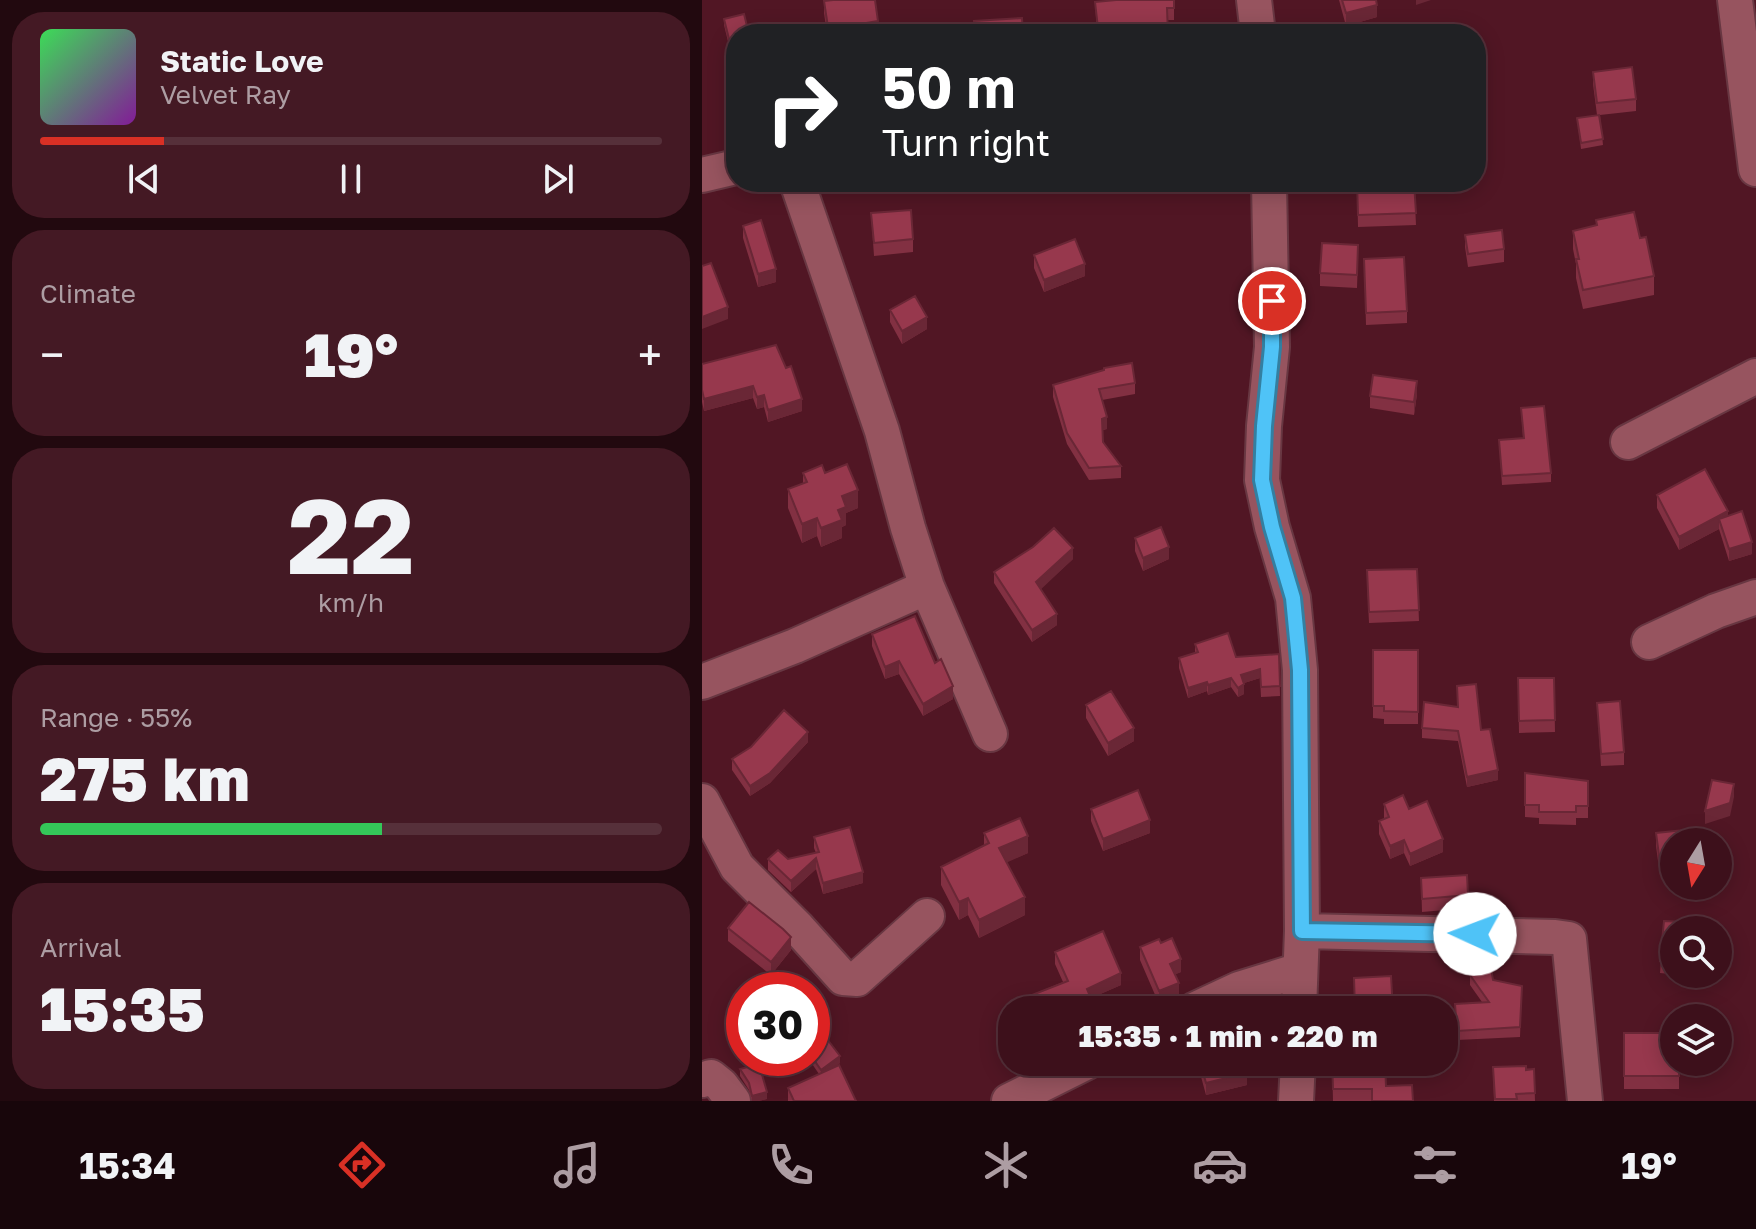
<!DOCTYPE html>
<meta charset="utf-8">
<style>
:root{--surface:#3d101b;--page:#441924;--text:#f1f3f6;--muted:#ad9da3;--line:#56303a;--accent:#d93025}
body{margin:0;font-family:"Golos Text",sans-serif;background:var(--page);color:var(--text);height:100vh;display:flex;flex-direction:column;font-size:30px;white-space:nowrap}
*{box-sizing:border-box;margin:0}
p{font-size:26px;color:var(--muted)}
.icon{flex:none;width:44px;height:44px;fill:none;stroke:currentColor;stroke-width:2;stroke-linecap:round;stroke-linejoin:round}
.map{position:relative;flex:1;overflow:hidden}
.drawer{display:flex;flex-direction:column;gap:12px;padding:12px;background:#22090f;width:702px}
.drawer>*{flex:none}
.guide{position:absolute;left:24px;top:24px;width:760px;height:168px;border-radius:32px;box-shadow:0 4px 20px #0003,0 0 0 2px var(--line);background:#202124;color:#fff;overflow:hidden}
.needle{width:52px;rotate:191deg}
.fabs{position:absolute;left:958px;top:828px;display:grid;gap:16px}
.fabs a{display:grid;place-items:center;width:72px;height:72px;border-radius:50%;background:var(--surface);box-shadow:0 4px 20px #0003,0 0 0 2px var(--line);font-size:40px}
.speed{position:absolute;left:24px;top:972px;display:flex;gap:16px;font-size:40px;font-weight:700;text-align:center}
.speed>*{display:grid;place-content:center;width:104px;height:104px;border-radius:50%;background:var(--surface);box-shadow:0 4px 20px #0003,0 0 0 2px var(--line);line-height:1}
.speed .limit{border:12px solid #d22;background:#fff;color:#111}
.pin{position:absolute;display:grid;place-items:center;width:68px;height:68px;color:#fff;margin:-34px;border:4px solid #fff;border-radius:50%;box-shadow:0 2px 8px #0007}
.me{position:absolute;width:88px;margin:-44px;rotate:272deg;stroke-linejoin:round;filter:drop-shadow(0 0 6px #0008)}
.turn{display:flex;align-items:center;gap:28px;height:168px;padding:0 24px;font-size:36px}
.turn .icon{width:104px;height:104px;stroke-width:2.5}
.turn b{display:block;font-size:56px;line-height:68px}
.big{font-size:60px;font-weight:800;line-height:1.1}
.drawer .tile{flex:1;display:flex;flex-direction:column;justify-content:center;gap:12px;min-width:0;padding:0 28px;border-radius:32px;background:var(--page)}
.drawer .dial{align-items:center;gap:0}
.dial b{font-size:104px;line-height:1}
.song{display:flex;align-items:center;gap:24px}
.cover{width:96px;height:96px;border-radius:12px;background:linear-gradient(135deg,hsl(130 70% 55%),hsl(290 70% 35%))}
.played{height:8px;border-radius:4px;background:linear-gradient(90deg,var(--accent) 20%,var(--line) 20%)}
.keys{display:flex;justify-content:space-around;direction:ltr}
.heat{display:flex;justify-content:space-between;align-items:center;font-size:44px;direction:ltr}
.charge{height:12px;border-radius:6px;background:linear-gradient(90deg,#34c759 55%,var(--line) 0)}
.trip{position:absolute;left:296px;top:996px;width:460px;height:80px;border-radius:32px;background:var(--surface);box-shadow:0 4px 20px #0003,0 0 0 2px var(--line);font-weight:800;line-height:80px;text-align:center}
.menu{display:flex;height:128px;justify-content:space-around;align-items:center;background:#18060b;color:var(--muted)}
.menu .icon{width:56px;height:56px}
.menu .active{color:var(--accent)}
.menu b{font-size:36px;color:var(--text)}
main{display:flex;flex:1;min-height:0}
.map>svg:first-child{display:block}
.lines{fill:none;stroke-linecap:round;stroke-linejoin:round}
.minor-casing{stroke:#683742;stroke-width:38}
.minor{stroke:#97545f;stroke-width:34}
.wall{fill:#823042}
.shaded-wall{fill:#6a2736}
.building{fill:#97384d;stroke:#6a2736;stroke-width:2}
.route-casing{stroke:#337fa1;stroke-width:20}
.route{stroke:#4fc3f7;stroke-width:14}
</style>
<main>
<section class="drawer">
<div class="tile">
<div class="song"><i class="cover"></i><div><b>Static Love</b><p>Velvet Ray</p></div></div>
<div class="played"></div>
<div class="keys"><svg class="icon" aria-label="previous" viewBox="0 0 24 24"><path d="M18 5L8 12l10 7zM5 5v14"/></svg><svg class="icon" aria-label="pause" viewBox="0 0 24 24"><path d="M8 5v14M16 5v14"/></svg><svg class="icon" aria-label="next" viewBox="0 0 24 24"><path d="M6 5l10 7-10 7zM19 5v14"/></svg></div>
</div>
<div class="tile"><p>Climate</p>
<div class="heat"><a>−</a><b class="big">19°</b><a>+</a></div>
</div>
<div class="tile dial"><b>22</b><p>km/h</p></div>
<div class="tile"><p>Range · 55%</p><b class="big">275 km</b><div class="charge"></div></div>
<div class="tile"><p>Arrival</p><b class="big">15:35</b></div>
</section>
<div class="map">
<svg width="1054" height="1101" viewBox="0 0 1054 1101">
<rect width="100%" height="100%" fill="#511624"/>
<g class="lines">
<defs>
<path id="minor" d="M552,0L556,34
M1033,0L1054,169
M0,175L34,167
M567,182L570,347L562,426L560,480L570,527L591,598L598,670L600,931L597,1010
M926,442L1054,376
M225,587L288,734
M947,642L1014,611L1054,597
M0,682L93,646L225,587L206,528L180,431L95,182
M0,801L35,867L96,928L141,978L155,979L225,916
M600,931L853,937L867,939L883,1101
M492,1010L537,989L598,970
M0,1080L9,1077L19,1085L31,1101
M307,1101L385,1062
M594,1101L596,1062"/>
</defs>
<use href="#minor" class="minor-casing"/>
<use href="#minor" class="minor"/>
</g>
<path class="wall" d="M472,0V20H466V34H395L393,2Z
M637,0H674L675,17L644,26Z
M122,1L176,21V32L166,34H125L122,13Z
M22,19L34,34V53L29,54L22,25Z
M891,72L934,99V111L898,115L901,145L879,149L875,118L895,115L891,84Z
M302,182H353V188L303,192Z
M655,182H712L714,225L656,227Z
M169,213L211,239V252L172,256Z
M894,220L952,276V295L881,309L874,278V264L871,249V231L894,226Z
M41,226L74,282L56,287L41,238Z
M763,235L802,249V262L766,267L763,247Z
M332,255L383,276L342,292L332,268Z
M656,258L655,288L618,286V273Z
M662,259L705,311V323L664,325Z
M188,310L225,329L200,344L188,322Z
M0,364L100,411L66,422L62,407L55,409L51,398L2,411L0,402Z
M433,383V394L400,400L405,429L401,430V442L419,466V478L387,480L365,444L351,397V385Z
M715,394L712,415L668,408V396Z
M819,408L849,473V482L800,485L797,440L821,438Z
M101,473H123L156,508L144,513V525L140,527V538L119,547L115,536L100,543L86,508V489L101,483Z
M955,495L1026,516L1050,554L1027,561L1017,529L977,550L955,508Z
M433,538L467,559L441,571L433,551Z
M371,559L338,589L355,625L330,642L292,583V572Z
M715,569L717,621L667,623L665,581Z
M170,634L233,663L251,699L221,716L197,674L183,679L170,646Z
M493,644L534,657L577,654L578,696L559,697L558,678L542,683V694L536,697L529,687L506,695L505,691L486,698L477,668V658L493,653Z
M671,650H716V724H682V719L671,718Z
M816,678H852L853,732L817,733Z
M755,686L779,730L796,780L765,787L756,741L720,738V728L756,707Z
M895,703L922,752V765L899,766Z
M384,705L432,741L406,756L384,718Z
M106,742L68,783L48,796L30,770V759Z
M823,773L886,781V818H874V825L837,824V818L823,817Z
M682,804L707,809L741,852L708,866L702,853L688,859L677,834V821L682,819Z
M389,809L448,833L401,851L389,821Z
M282,833L326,853L304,862L323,915L277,938L266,915L257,920L239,885V867L282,845Z
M954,833L972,842V874L958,876L954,846Z
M112,837L161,883L121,894L114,869L89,892L66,870V859H86L114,853L112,848Z
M719,878L766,895V908L720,912Z
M962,921L981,922V930H972V974L978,975L958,973Z
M26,928L89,950L69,975L26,941Z
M438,947L479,972L473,974L477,996L457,1004L438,960Z
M353,952L419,985L389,998L394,1010H317V1000L361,982L353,964Z
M768,975L820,986L818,1037L755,1040L753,1014L780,1002L768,985Z
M922,1033L977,1062V1089H922Z
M106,1058L138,1063L132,1067L154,1101H86V1088L117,1074Z
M495,1062H542L545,1085L504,1095Z
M630,1062L684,1086L711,1101H631Z
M791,1067L832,1069L833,1101H792Z
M38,1069L65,1099L56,1101H50L47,1090L38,1076Z"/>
<path class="shaded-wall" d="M714,0H729L714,5Z
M675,5V17L644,26V13Z
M34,46V53L29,54V47Z
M383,264V276L342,292V280Z
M74,269V282L56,287V274Z
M26,307V319L0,329V317Z
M225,317V329L200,344V331Z
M715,381V394L712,415V402Z
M51,386V398L2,411V399Z
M62,395V407L55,409V397Z
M100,399V411L66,422V410Z
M405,417V429L400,430V419Z
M156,490V508L144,513V525L140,527V538L119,547V528L136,510L140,496Z
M1026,511V524L1017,519V529L977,550V537Z
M115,518V536L100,543V524Z
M1050,542V554L1027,561V549Z
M467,547V559L441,571V558Z
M371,548V559L334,594V582Z
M355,614V625L330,642V630Z
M197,661V674L183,679V667Z
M558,669V678L539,684V675Z
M529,678V687L506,695V685Z
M505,682V691L486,698V688Z
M542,684V694L536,697V688Z
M251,686V699L221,716V704Z
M432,728V741L406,756V743Z
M106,732V742L68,783L48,796V786Z
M796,770V780L765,787V777Z
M1032,784V797L1028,816L1003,824V811Z
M448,820V833L401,851V839Z
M326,836V853L297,866V848Z
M741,839V852L708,866V854Z
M702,840V853L688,859V846Z
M114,858V869L89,892V881Z
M161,872V883L121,894V883Z
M323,897V915L277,938V920Z
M266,898V915L257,920V902Z
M89,937V950L69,975V962Z
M479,959V972L468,977V964Z
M419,973V985L385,1000V989Z
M477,983V996L457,1004V991Z
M138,1056V1063L119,1076V1070Z
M545,1073V1085L504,1095V1083Z
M65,1092V1099L56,1101H50V1096Z"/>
<path class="building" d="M131,0H173L176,21L152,25L153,34H127L122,1Z
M414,0H472V8H465L466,34H421V26L396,28L393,2Z
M640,0H674L675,5L644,13Z
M42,14L47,34H34V46L29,47L22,19Z
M320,18L321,34H273L272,21Z
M930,67L934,99L895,103L891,72Z
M897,115L901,139L879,143L875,118Z
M655,182H712L714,213L656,215Z
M209,210L211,239L172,243L169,213Z
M932,212L938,238L944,237L952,276L881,290L874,259H877L871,231L895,225L894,220Z
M59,220L74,269L56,274L41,226Z
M800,230L802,249L766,254L763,235Z
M373,239L383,264L342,280L332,255Z
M620,243L656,245L655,275L618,273Z
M702,257L705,311L664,313L662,259Z
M9,263L26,307L0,317V266Z
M213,296L225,317L200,331L188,310Z
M74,345L84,368L89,366L100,399L66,410L62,395L55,397L51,386L2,399L0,390V364Z
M430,363L433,383L397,389L405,417L400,419L401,442L419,466L387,468L365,433L351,385L402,370V368Z
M671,375L715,381L712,402L668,396Z
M842,406L849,473L800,476L797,440L822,438L819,408Z
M145,464L156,490L140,496L144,507L136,510L140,520L119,528L115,518L100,524L86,489L105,482L101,473L120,465L123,473Z
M1003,469L1026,511L977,537L955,495Z
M1040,511L1050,542L1027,549L1017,519Z
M459,527L467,547L441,558L433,538Z
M352,528L371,548L334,582L355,614L330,630L292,572L331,547Z
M715,569L717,610L667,612L665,570Z
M213,616L233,663L239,659L251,686L221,704L197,661L183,667L170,634Z
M526,633L534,657L577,654L578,686L559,687L558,669L539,675L542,684L536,688L529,678L506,685L505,682L486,688L477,658L496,652L493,644Z
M671,650H716V712L682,711V706H671Z
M816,678H852L853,720L817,721Z
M774,684L779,730L788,729L796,770L765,777L756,731L720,728L722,702L756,707L755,686Z
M409,691L432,728L406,743L384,705Z
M918,701L922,752L899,754L895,703Z
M82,710L106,732L68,773L48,786L30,759L49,747Z
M823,773L886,781V806H874V812H837V805H823Z
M1010,780L1032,784L1028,803L1003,811Z
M436,790L448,820L401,839L389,809Z
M701,795L707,809L725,801L741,839L708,854L702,840L688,846L677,821L687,817L682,804Z
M318,818L326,836L297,848L323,897L277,920L266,898L257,902L239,867L287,843L282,833Z
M148,827L161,872L121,883L114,858L89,881L66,859L76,850L86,859L117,852L112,837Z
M982,830L983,842H972V861L958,863L954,833Z
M765,875L766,895L720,899L719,878Z
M47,902L81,929L89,937L69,962L26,928Z
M962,921L981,922L980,930H972V962L958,961Z
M401,931L419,973L385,989L394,1010H321L317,1000L366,981L353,952Z
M470,938L479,959L468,964L477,983L457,991L438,947L457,939L459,943Z
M776,961H780L787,964L789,968L791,980L820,986L818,1027L755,1031L753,1004L787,1002L768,975L769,966Z
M689,976L691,1010H653L652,978Z
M922,1033H972V1062H977V1076H922Z
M122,1035L138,1056L119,1070L110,1057V1043Z
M498,1062H542L545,1073L504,1083Z
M630,1062H683L684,1086L710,1085L711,1101H670V1089H631Z
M57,1064L65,1092L50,1096L47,1083L38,1069Z
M137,1065L154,1101H92L86,1088Z
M824,1066V1070L832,1069L833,1093L814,1094L815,1099H793L791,1067Z"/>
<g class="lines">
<defs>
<path id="route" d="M570,301V347L562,426L560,480L570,527L591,598L598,670L600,931L773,934"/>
</defs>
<use href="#route" class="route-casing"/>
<use href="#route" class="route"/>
</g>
</svg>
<div class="fabs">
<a><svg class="needle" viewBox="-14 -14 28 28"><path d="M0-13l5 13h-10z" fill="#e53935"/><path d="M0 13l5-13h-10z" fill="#ad9da3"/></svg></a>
<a><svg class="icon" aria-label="search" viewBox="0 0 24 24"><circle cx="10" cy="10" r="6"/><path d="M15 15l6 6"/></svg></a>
<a><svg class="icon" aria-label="layers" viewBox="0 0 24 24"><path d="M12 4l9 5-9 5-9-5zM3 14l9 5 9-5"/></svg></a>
</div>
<div class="speed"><div class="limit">30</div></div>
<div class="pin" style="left:570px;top:301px;background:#d93025"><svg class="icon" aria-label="arrive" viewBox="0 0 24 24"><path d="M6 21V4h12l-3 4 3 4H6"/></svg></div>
<svg class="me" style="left:773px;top:934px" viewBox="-20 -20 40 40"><circle r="19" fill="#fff"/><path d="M0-13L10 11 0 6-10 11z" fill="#4fc3f7"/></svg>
<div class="trip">15:35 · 1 min · 220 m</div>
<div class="guide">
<div class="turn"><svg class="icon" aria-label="right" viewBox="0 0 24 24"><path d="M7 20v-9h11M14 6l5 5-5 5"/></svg><div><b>50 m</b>Turn right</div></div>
</div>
</div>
</main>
<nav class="menu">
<b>15:34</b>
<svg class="icon active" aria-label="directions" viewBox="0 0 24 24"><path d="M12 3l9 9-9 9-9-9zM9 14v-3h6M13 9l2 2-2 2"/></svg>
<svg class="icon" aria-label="music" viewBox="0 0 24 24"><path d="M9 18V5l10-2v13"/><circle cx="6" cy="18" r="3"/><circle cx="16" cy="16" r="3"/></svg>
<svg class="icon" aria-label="phone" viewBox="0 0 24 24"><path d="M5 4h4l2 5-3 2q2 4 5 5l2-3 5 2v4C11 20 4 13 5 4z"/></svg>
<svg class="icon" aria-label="climate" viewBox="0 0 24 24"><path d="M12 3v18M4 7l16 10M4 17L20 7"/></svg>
<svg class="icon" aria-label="car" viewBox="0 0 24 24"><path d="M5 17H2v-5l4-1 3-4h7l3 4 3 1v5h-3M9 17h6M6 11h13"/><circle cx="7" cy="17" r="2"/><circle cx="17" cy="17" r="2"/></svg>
<svg class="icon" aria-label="filters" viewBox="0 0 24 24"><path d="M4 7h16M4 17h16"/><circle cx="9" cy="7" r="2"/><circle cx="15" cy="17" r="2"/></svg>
<b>19°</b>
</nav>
